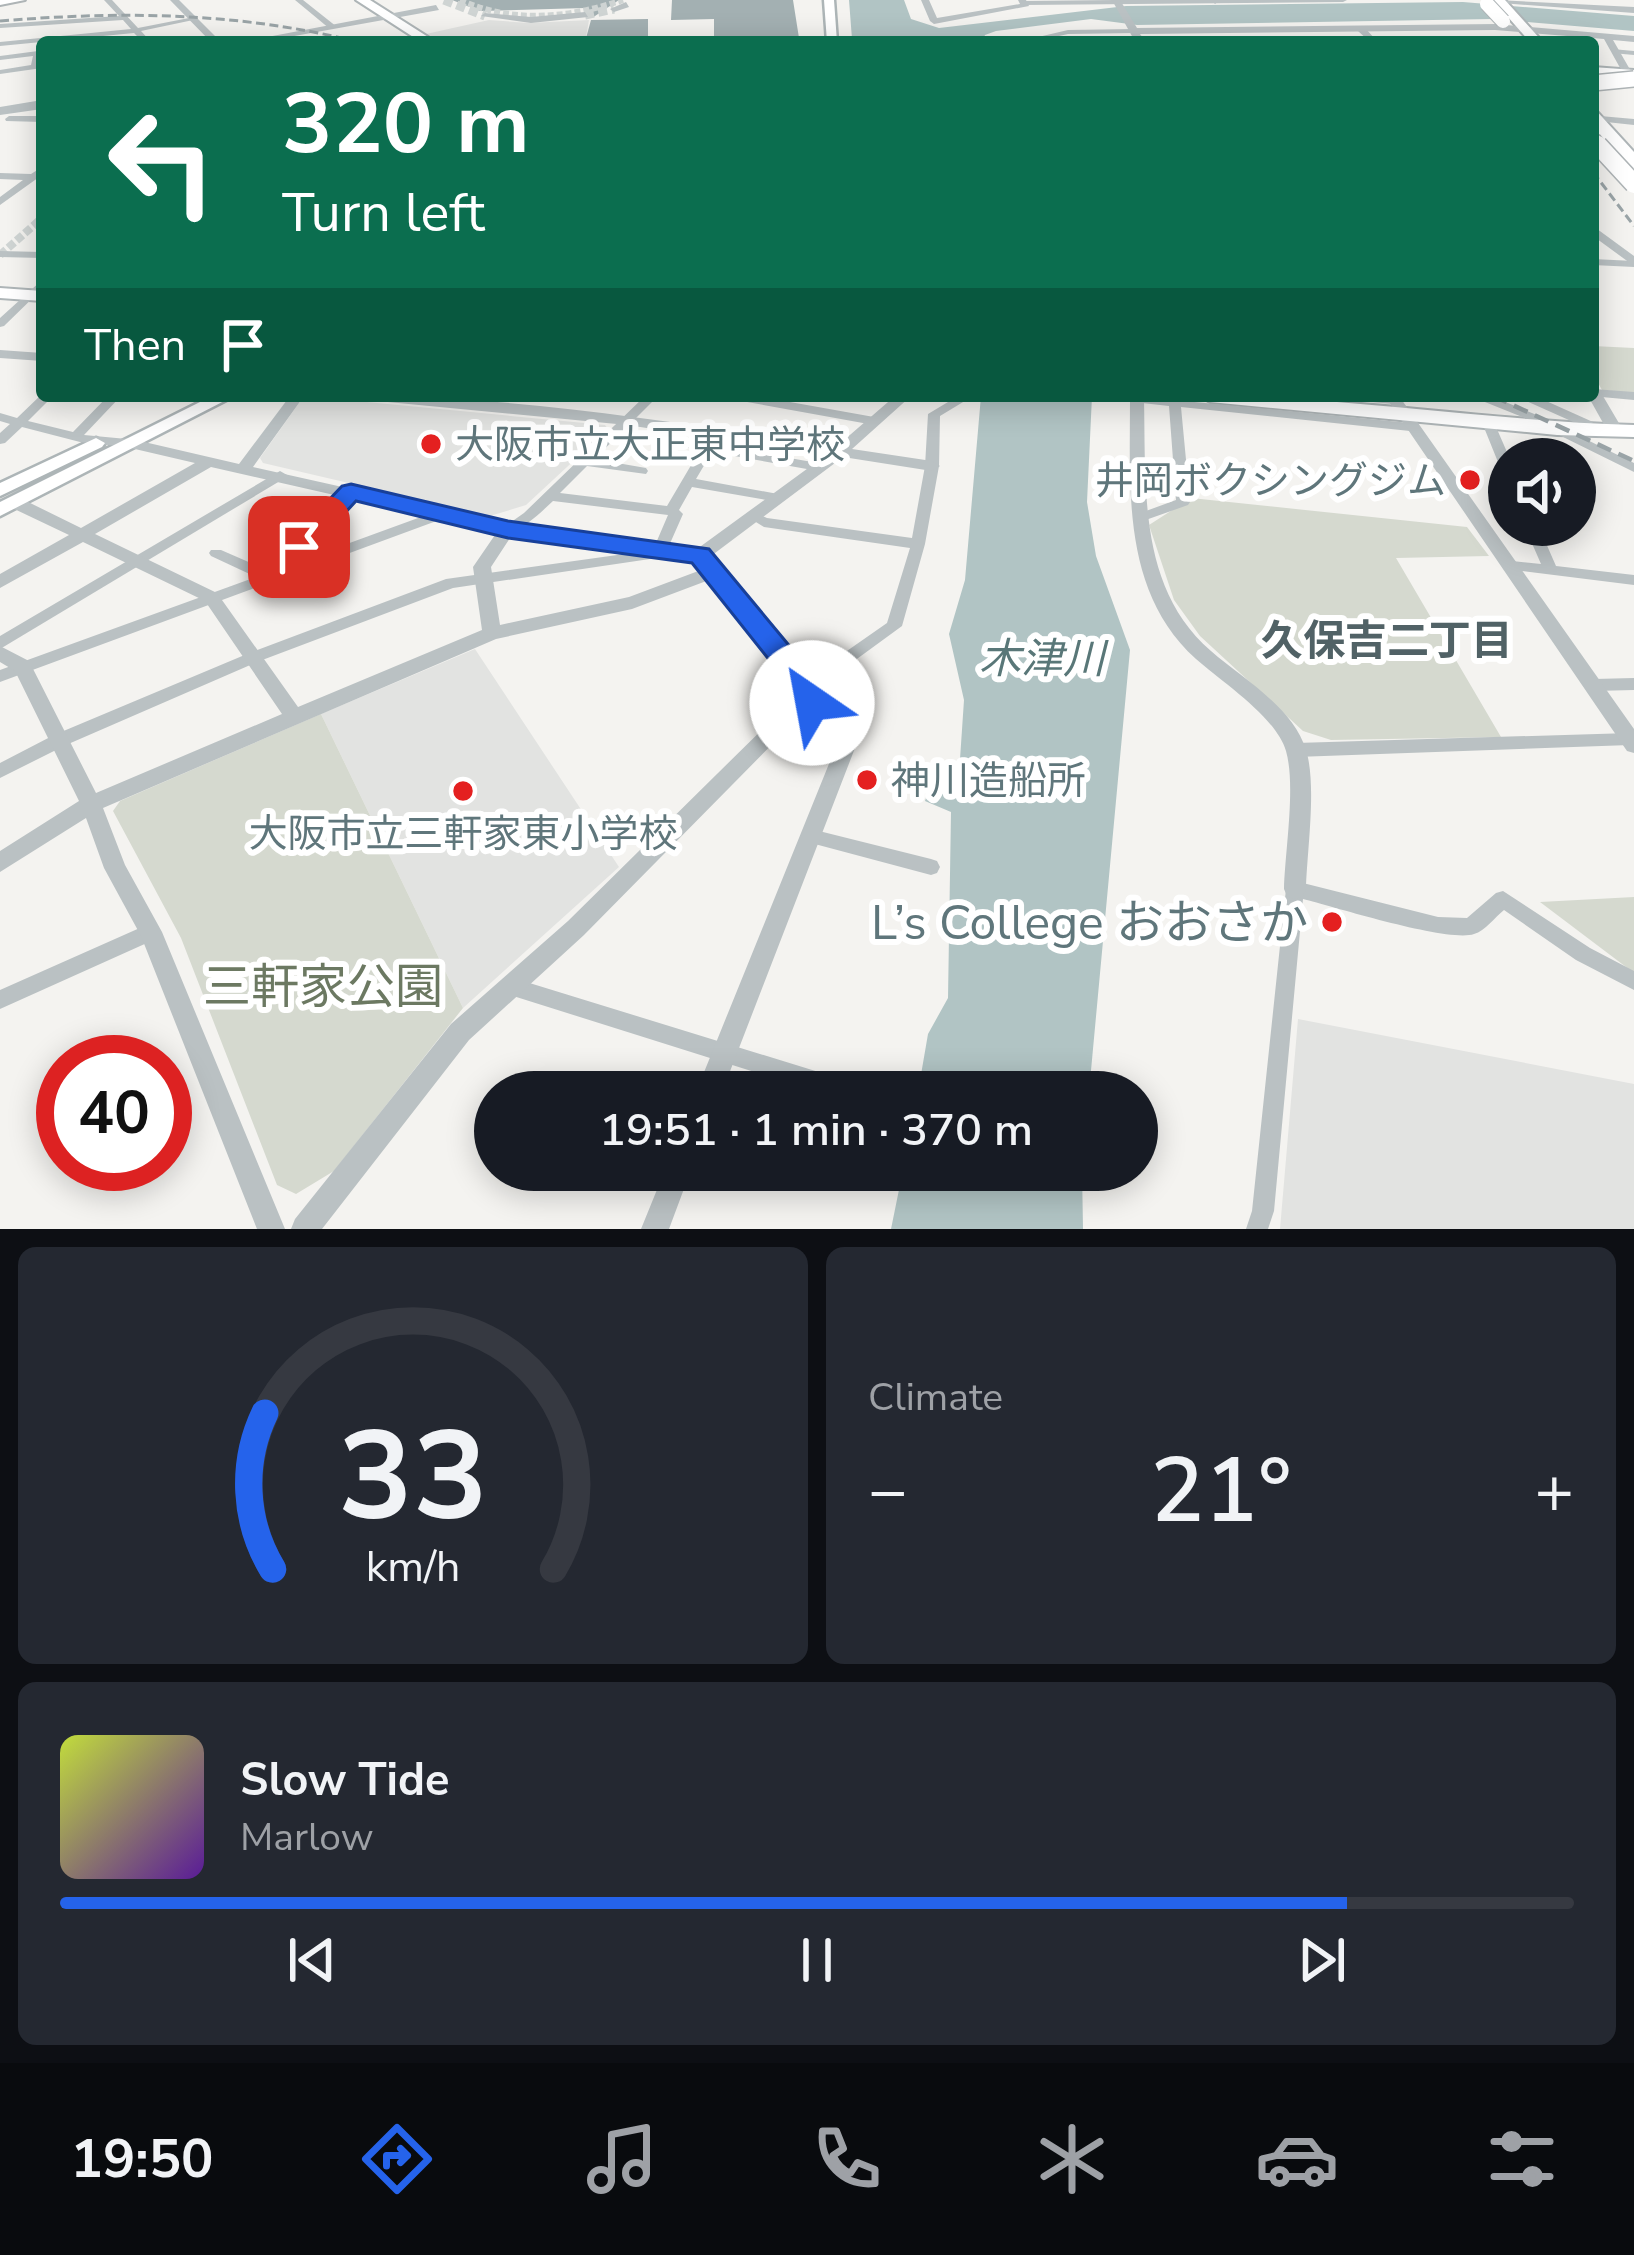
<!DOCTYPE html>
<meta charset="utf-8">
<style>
:root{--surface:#171b24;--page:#242831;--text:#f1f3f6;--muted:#9ea1a6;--line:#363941;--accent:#2563eb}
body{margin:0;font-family:"Nunito Sans","Noto Sans JP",sans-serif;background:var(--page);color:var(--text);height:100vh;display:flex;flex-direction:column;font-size:45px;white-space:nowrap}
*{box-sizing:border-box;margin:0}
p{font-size:39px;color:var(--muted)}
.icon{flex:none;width:66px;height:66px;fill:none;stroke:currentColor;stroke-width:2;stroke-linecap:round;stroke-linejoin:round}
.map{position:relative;height:1229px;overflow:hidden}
.drawer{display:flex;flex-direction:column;gap:18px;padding:18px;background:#0d0f14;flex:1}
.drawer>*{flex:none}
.banner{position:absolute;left:36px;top:36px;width:1563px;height:366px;border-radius:12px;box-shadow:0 6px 30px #0003;background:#0b6e4f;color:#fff;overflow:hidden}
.tools{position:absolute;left:1488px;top:438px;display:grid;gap:24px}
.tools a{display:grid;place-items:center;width:108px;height:108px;border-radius:50%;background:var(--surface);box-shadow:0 6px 30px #0003;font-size:60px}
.speed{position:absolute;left:36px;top:1035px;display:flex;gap:24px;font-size:60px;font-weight:700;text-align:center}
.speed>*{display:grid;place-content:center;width:156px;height:156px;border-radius:50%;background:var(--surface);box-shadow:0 6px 30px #0003;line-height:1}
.speed .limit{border:18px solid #d22;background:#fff;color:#111}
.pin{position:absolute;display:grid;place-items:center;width:102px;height:102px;color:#fff;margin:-51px;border-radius:24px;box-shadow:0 6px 18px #0006}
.me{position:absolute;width:132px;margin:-66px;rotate:327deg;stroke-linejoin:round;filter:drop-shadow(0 0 9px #0008)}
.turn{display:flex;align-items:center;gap:42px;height:252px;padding:0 48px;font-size:54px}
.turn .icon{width:156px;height:156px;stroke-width:2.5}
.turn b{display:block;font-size:84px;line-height:102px}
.then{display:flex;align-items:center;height:114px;padding:0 48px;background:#0003;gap:24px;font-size:45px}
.big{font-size:90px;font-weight:600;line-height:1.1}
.drawer .card{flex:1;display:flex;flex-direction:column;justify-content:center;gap:18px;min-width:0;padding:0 42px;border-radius:18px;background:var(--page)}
.drawer .dial{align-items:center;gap:0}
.dial svg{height:312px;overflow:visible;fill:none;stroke:var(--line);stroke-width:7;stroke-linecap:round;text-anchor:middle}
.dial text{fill:var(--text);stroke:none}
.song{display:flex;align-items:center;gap:36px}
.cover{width:144px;height:144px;border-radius:18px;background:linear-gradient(135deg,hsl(70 70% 55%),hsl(270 70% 35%))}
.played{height:12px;border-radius:6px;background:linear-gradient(90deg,var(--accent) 85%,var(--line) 85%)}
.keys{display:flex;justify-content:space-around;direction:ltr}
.heat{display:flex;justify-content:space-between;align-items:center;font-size:66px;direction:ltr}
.drawer .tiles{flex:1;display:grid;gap:18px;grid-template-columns:1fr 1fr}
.card:last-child{grid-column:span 2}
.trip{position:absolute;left:474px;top:1071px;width:684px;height:120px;border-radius:60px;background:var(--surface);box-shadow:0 6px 30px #0003;font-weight:600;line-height:120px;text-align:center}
.menu{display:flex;height:192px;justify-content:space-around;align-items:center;background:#090b0e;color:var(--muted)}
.menu .icon{width:84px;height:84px}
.menu .selected{color:var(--accent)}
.menu b{font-size:54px;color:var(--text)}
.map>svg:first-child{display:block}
.built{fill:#e2e3e1}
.green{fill:#d5d9cf}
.water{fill:#b1c4c4}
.building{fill:#a3b0b2}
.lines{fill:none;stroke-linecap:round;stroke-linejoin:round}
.pedestrian-tunnel-far1{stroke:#cfd4d3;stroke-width:6;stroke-dasharray:6 3;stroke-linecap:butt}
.pedestrian-tunnel{stroke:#cfd4d3;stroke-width:8;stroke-dasharray:8 3;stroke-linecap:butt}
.tertiary-tunnel{stroke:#cfd4d3;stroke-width:9;stroke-dasharray:9 4.5;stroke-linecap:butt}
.secondary-casing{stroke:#adb5b7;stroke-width:5}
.primary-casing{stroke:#aeb5b7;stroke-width:4}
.trunk-casing{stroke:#aeb4b6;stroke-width:4}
.motorway-casing{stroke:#aeb4b6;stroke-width:5}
.minor{fill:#bac1c3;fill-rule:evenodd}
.tertiary{fill:#bac1c3;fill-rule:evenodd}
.secondary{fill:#fff;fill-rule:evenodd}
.primary{fill:#fff;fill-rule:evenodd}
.trunk{fill:#fff;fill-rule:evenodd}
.motorway{fill:#fff;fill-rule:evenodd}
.rail-far1{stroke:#9aa4a7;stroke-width:3;stroke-dasharray:9 4.5;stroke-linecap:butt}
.rail{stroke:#9aa4a7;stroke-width:4.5;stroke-dasharray:15 8;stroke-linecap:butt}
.primary-bridge-casing{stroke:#aeb5b7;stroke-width:16;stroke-linecap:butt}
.motorway-bridge-far1-casing{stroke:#aeb4b6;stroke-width:18;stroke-linecap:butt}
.motorway-bridge-casing{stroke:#aeb4b6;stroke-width:21;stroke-linecap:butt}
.primary-bridge{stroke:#fff;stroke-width:14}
.motorway-bridge-far1{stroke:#fff;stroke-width:15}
.motorway-bridge{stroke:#fff;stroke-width:18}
.route{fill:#2563eb;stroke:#184099;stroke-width:3}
.poi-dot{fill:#e42020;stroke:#fff;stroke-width:4.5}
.labels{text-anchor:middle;stroke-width:12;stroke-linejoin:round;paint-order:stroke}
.poi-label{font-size:39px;fill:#5f767b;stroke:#fff;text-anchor:start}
.neighbourhood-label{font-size:42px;font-weight:bold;fill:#516266;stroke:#fff}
.water-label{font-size:42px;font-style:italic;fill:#597778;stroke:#fff}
.near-poi-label{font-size:48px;fill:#5f767b;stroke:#fff;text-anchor:end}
.near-park-label{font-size:48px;fill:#6c7962;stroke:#fff}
</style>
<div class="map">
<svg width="1634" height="1229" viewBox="0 0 1634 1229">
<rect width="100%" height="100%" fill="#f4f3f0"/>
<path class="built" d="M489,20L529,23L589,20L585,42H446L426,34Z
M304,396L605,425L608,429L526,505L490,516L263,463L260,458Z
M475,649L619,867L463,1008L321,714Z
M1298,1019L1634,1084V1229H1280Z"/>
<path class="green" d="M1593,346L1634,348V393L1602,390L1593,374Z
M1191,498L1467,527L1489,556L1396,558L1501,737L1331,740L1303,731L1200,636L1174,600L1149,525Z
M321,714L463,1008L334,1171L296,1194L277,1185L181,938L113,811L120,801Z
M1634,897V973L1540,902Z"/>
<path class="water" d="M849,0H904L911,19L939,28L1126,6L1463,2L1634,16V31L1492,19L1137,25L1091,19L996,31L985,35L982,42H840L852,39Z
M981,396H1092L1087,502L1096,556L1130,650L1089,1092H918L928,1034L948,998L951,812L925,801L928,792L955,795L958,789L964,700L949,634L965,580Z
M903,1170H1082L1083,1229H891Z"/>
<path class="building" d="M452,0H619L592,18L585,8L480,11Z
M672,0H793L799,38L714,42V19L671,20Z
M648,19V39L641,42H585L591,20Z"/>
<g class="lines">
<path class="pedestrian-tunnel-far1" d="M460,0C513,24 569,18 623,0"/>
<path class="pedestrian-tunnel" d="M0,255L42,218"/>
<path class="tertiary-tunnel" d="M444,0L485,16
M585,15L614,9"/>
<defs>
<path id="secondary" d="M824,0H834L837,42H827Z
M212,396H234L0,516V502Z
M96,438L105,443L102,447L0,496V483Z"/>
<path id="primary" d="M356,0H370L436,42H421Z
M1493,0H1505L1543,42H1530Z
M1593,67L1634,70V78L1593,75Z
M1593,107L1634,152V165L1629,164L1593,120Z
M0,288L42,291V301L0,298Z
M1200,396C1345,396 1489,421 1634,425V437L1557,435L1210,402Z"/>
<path id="trunk" d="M0,0H25L0,5Z"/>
<path id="motorway" d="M1593,117L1634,162V178L1628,177L1593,132Z"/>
</defs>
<use href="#secondary" class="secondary-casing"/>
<use href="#primary" class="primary-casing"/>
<use href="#trunk" class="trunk-casing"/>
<use href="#motorway" class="motorway-casing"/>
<path class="minor" d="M104,0H112L138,28L194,17L198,19L141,31L151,42H143L134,33L0,46V42L131,29L123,20L0,28V24L119,16Z
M295,0H303L337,27L330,29Z
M1114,0H1347L1343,2L1024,5L1020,3L1024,1Z
M1358,27H1364L1378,42H1370L1358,31Z
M1134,29L1137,33L1068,34L1032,42H1017L1068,30Z
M1612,49L1634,51V55L1612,53Z
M38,51L42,53L39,64H42V68L0,74V70L31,65L33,56L0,60V56Z
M42,103V109L0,115V109Z
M9,116H42V122L6,121L5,119Z
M1600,116L1634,119V125L1597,121L1596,119Z
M42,167V175L0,205V197L23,180L0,179V173L31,174Z
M0,251L42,252V258L0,257Z
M1593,259L1634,261V267L1593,265Z
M42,280V289L4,326L0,327V318Z
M0,350L42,353V361L0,358Z
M1594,389L1634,392V400L1591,396Z
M42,394V396H53L28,421L73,432L108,396H121L84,435L127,439L133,443L127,447L80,442L22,427L5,443L0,444V433L10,424L0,421V413L17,418Z
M645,396H658L625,429L818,463L825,467L818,471L712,452L696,479L778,494L785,498L783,501L778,502L692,487L679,510L683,514L668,548L677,549L679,552L677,555L453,588L257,662L66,745L0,778V763L54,735L247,654L446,579L653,550L668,515L553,501C539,514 526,527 508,534L501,529L524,513ZM619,435L700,450L667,506L560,493L587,466L646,474L648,471L646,468L594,459Z
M730,396H756L874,417L880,421L874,425L736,400Z
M958,396H973L940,416L939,466L925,544L902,626L813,691H801L799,687L801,683L887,623L910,548L764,527L746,516L753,512L767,518L912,538L925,466L928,414Z
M1133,396L1410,423L1416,427L1410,431L1181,407L1190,502L1188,505L1140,522L1133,518L1135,515L1176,500L1169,406L1133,402Z
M1341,396H1390L1400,400L1394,404L1347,400Z
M1487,416L1493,420L1510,459L1509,476L1502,472L1481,420Z
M1557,425L1634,463V472L1553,432V426Z
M280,471L287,475L285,478L0,649V636Z
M351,488L358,492L356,495L292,564L440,510L445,509L452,513L450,516L0,682V670L256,577L211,556L209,553L211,550H221L269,571L346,489Z
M1524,525H1538L1556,566L1634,575V585L1507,569L1505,566L1512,561L1541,564Z
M1634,678V690L1594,691L1588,689L1586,685L1588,681L1594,679Z
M1630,733L1634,734V744L1630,745L1296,757L1290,755L1288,750L1290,745L1296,743Z
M811,829L931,859L937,861L940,867L937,873L931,875L811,843L805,841L802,836L805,831Z
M1295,881L1438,917L1467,918L1496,893L1503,891L1590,948L1634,971V990L1576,960L1504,910C1495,917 1485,931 1474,934C1449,943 1335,907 1303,899L1274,1211L1268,1229H1246L1252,1211L1286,889L1288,883Z
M151,923L158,926L161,932L158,938L0,1009V990Z
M510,977L851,1082L858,1085L862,1092H818L510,995L503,992L500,986L503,980Z"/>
<path class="tertiary" d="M170,0H179L221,42H211Z
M921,0H929L937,18L1020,4L1018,0H1026L1029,6L934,24L930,21Z
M1112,0H1120L1137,28L1495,24L1634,36V42L1613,40L1632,73L1624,75L1604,39L1495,30L1140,34L1143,38L1138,41L1133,38Z
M1211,0H1219V1L1215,4Z
M1497,0L1634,7V13L1501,3Z
M626,2L629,7L614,12L610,9Z
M436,5L439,10L261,42H241Z
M585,12L588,17L531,23L481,16L485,13L531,17Z
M42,100V106L0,113V107Z
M1593,226L1634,256V266L1593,236Z
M1593,387L1600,391L1623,430L1620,433H1610L1607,430L1588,396H1593Z
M290,396H304L253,467L508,524L697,549L826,455L627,425L367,400L360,396C519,396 679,423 836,447L895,396H911L852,449L932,461L940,466L932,471L843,457L707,559L711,560L814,682L821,701L855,748L722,1092H696L835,749L806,710L584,935L469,1040L322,1229H291L295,1219L451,1024L568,921L792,700L797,688L709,580L632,609L496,639L103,808L125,865L162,932L285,1229H257L141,936L104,868L86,818L0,872V851L79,801L15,671L0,662V646L29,661L96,793L282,714L205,601L83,542L0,588V574L69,535L8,506L6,502L8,498H20L81,528L195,463L122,446L119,443L122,440L127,438L239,464ZM211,467L497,532L473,567L482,630L298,707L217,593L95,534ZM512,535L699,561L696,564L701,570L629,597L500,625L491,567Z
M1135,396L1144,400C1146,488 1138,588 1211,651C1243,679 1293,707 1306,750C1317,785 1307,851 1306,889L1303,896L1295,899L1287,896L1284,889C1285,851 1296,786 1286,751C1276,717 1222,682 1196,659C1122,592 1130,491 1130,400Z
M1385,396H1399L1634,729V753L1627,751Z
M1470,396H1491L1544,418L1542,421H1532Z
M1515,396H1535L1593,422L1590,425H1580Z
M665,1170H691L669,1229H641Z"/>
<use href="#secondary" class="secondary"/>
<use href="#primary" class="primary"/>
<use href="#trunk" class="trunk"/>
<use href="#motorway" class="motorway"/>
<path class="rail-far1" d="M0,21C122,11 239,12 358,42
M1593,172L1634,226"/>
<path class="rail" d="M1493,396L1634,461"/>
<defs>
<path id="primary-bridge" d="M1487,4L1503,21"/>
<path id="motorway-bridge-far1" d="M1593,83L1634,79
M1593,140L1600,148"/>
<path id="motorway-bridge" d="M1598,145L1634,184"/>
</defs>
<use href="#primary-bridge" class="primary-bridge-casing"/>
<use href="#motorway-bridge-far1" class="motorway-bridge-far1-casing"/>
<use href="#motorway-bridge" class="motorway-bridge-casing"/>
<use href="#primary-bridge" class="primary-bridge"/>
<use href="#motorway-bridge-far1" class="motorway-bridge-far1"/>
<use href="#motorway-bridge" class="motorway-bridge"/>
</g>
<path class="route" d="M351,484L508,521L709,549L817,679L826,703L822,710H801L794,691L692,563L508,538L356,501L308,553H290L286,547L290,541L342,486Z"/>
<g class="poi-dot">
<circle cx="431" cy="444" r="12"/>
<circle cx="1470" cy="480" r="12"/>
<circle cx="867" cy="780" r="12"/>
<circle cx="463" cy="791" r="12"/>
<circle cx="1332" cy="922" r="12"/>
</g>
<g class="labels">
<g class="poi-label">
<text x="455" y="458">大阪市立大正東中学校</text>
<text x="1446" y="494" text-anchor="end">井岡ボクシングジム</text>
<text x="891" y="794">神川造船所</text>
<text x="463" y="847" text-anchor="middle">大阪市立三軒家東小学校</text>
</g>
<g class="neighbourhood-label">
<text x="1387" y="655">久保吉二丁目</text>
</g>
<g class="water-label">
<text x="1042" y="673">木津川</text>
</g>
<g class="near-poi-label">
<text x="1308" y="939">L’s College おおさか</text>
</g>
<g class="near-park-label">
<text x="323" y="1003">三軒家公園</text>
</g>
</g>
</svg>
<div class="tools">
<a><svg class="icon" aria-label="sound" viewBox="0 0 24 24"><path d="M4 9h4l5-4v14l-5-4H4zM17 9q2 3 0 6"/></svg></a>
</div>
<div class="speed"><div class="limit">40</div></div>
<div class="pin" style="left:299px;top:547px;background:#d93025"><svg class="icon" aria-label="arrive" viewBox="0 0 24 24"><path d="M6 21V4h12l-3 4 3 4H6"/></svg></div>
<svg class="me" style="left:812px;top:703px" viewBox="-20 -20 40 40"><circle r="19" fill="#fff"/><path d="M0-13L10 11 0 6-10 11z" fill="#2563eb"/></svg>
<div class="trip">19:51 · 1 min · 370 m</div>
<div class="banner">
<div class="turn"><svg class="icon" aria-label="left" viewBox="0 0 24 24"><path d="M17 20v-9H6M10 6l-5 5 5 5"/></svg><div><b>320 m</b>Turn left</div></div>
<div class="then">Then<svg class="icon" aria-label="arrive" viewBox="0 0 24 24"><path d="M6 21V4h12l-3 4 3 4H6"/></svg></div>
</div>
</div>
<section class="drawer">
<div class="tiles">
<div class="card dial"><svg viewBox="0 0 100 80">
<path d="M14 69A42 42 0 1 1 86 69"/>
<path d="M14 69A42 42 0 0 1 12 29" stroke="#2563eb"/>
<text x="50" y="56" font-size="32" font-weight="700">33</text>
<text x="50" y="72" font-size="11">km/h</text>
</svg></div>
<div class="card"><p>Climate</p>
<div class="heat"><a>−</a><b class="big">21°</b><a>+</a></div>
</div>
<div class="card">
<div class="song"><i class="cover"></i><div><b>Slow Tide</b><p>Marlow</p></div></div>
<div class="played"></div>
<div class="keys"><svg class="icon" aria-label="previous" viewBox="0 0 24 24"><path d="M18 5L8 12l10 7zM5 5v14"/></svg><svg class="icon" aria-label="pause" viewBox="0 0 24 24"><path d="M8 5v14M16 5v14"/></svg><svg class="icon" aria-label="next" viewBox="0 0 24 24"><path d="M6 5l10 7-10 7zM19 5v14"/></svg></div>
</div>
</div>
</section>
<nav class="menu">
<b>19:50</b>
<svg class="icon selected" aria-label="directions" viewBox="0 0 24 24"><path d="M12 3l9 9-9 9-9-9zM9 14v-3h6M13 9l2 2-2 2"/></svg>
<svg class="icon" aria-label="music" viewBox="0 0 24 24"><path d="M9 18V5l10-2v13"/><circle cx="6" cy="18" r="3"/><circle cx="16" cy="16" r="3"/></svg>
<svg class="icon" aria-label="phone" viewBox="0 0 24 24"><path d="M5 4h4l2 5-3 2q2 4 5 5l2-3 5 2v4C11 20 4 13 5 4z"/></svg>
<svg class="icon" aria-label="climate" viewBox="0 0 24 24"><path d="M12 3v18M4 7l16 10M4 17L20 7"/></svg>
<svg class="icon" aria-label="car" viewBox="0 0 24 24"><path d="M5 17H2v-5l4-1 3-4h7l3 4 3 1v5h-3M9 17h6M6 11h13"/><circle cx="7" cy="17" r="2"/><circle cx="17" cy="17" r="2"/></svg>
<svg class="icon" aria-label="filters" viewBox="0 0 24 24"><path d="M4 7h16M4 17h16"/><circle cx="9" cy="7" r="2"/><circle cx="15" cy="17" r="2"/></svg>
</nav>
